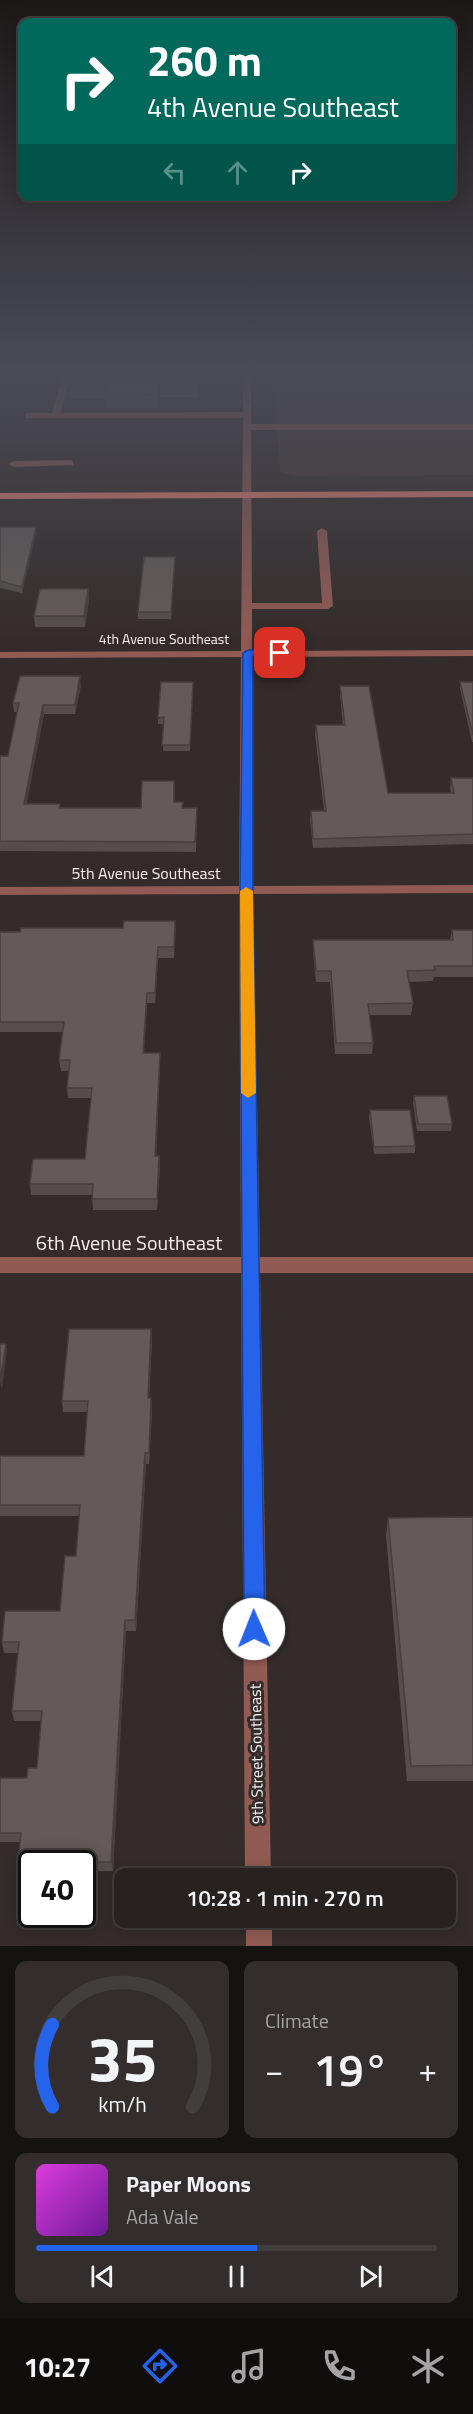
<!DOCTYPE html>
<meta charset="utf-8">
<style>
:root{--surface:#272120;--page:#332e2d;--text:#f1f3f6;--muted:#a4a3a5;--line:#433e3e;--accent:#2563eb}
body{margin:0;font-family:"Titillium Web",sans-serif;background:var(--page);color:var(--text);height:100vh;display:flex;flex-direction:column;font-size:22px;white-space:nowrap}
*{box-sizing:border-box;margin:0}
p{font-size:20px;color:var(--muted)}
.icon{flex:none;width:33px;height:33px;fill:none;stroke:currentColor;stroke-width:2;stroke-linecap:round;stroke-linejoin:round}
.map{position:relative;height:1946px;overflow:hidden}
.sheet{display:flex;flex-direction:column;gap:15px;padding:15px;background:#151212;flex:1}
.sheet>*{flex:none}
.banner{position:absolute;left:18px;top:18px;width:438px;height:183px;border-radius:12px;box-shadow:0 3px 15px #0003,0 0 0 2px var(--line);background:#00695c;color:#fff;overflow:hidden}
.speed{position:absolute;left:18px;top:1850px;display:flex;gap:12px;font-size:30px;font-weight:700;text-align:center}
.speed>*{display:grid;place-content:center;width:78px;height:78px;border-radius:50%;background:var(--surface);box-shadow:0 3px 15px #0003,0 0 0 2px var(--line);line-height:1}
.speed .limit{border:3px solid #111;border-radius:9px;background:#fff;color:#111}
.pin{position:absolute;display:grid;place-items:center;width:51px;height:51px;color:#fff;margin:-26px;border-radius:12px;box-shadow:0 3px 9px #0006}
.me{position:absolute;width:66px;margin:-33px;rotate:359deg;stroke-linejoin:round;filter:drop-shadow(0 0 4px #0008)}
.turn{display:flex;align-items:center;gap:21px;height:126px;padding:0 30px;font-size:27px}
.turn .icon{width:78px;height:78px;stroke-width:2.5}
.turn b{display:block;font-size:42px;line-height:51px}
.lanes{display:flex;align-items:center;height:57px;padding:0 30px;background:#0003;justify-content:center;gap:30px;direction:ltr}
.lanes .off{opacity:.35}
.big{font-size:45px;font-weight:600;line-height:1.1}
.sheet .widget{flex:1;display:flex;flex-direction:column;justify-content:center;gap:9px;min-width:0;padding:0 21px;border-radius:12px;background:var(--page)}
.sheet .dial{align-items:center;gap:0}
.dial svg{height:156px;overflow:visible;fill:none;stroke:var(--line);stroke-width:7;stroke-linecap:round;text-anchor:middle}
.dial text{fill:var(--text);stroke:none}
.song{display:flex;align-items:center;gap:18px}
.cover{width:72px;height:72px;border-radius:9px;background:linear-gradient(135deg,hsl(300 70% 55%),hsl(280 70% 35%))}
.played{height:6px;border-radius:3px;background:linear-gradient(90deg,var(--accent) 55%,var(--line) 55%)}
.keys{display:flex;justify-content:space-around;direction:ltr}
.heat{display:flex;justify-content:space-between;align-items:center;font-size:33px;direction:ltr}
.sheet .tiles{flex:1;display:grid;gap:15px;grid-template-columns:1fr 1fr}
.widget:last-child{grid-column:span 2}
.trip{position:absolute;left:114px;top:1868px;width:342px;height:60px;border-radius:12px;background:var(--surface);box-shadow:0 3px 15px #0003,0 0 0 2px var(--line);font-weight:600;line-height:60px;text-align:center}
.tabs{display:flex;height:96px;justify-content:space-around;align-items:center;background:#100d0d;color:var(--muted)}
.tabs .icon{width:42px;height:42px}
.tabs .on{color:var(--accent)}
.tabs b{font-size:27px;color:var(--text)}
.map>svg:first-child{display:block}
.built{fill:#443634}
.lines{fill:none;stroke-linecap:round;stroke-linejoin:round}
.minor{fill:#915b53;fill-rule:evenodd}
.major{fill:#f18374;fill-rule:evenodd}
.wall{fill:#554e4d}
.shaded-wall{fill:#45403e}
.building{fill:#635b59;stroke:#45403e;stroke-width:1.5}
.route{fill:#2563eb;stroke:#184099;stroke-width:1.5}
.slow{fill:#f59e0b}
.labels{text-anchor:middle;stroke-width:6;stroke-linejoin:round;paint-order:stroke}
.far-street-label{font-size:14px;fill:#f6f0ef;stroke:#342c2b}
.street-label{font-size:16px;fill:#f6f0ef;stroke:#342c2b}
.near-street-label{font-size:20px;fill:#f6f0ef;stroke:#342c2b}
</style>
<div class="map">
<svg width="473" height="1946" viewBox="0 0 473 1946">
<rect width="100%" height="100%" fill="#342c2b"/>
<path class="built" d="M273,370H473V475L293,476L280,471Z"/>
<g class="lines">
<path class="minor" d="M64,370H72L61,413L243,412V370H251V424H473V430H251L252,603H322L317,531L322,528L327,531L333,606L328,609H252V651L473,650V656L252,657L253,886L473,885V893L253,894L260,1257H473V1273H260L271,1878H245L241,1273H0V1257H241L239,894L0,895V887L239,886L241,657L0,658V652L241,651L243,418H25V414L28,413H52Z
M70,460L73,461V465L14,467L9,464L14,461Z
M246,1917H272V1946H246Z"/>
<path class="major" d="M473,491V497L0,499V493Z"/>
</g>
<path class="wall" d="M73,370H201L198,397H160L159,408H107L106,399H70L69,385Z
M0,527H36V533L22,593L0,588Z
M175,563L171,619H138V612Z
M88,589L89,600L85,627H35L34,616Z
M193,682L190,751H163L164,724H158V718Z
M460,682H473V742H472L460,688Z
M81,685L75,714H44L26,804H60V808H141L174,802L183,808H197L196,852L0,851V756H8L17,712H14L13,703Z
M340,686L388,793H451L450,788L451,778H473V844L313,848L310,820L311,811H324L315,734L316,725H343L340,695Z
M175,921L174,958H158L155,1003H147L144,1053H160V1064L156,1156H159L160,1166L157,1210H93L92,1195H31L30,1184L85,1159L91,1098H68L67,1088L69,1071H61L59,1060L63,1032H0V932L123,928Z
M452,930H473V977H434L433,981L409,982L413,1003L411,1015H369L373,1043L372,1054H335L330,982H316L313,951V940H450Z
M414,1096L452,1124L451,1131H417L413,1103Z
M370,1110L415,1146V1153L374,1154L369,1117Z
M151,1329L152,1341L149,1398L152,1410L149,1464H146L136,1631H126L113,1871H82V1863H32V1871H21L18,1862L20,1842H0V1778H27L37,1768L41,1721H14L12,1711L18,1653H4L2,1642L60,1611L76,1556L79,1516H0V1456H84L87,1412H63L62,1401Z
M473,1517V1781H407L386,1535L388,1518Z"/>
<path class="shaded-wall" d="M199,370H201L198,397V383Z
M160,383V397L159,408L158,394Z
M36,527V533L22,593V587Z
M88,589L89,600L85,627L84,616Z
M80,676L81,685L75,714V705Z
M43,705L44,714L25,813L24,804Z
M175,921L176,931L174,958V947Z
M158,947V958L155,1003V993Z
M147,993V1003L143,1064V1053Z
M160,1053V1064L156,1166L155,1156Z
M159,1156L160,1166L157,1210V1199Z
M151,1329L152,1341L148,1410V1398Z
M6,1344L7,1350L2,1389L0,1382Z
M151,1398L152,1410L149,1464V1453Z
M145,1453L146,1464L136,1631L135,1620Z
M125,1620L126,1631L113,1871L111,1862Z"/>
<path class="building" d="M73,370H199L198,383H160L158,394L106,393L108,385H69Z
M0,527H36L22,587L0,581Z
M144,557H175L171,612H138Z
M40,589H88L84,616H34Z
M20,676H80L75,705H43L24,804H60L59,808H141L142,781H174V802H183L182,808H197L195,842L0,841V756H8L19,703H13Z
M161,682H193L190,745H162L164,717L158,718Z
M460,682H473V735Z
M340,686H369L388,793H454L451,778H473V834L313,839L311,811H326L316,725H345Z
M124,921H175L174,947H158L155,993H147L143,1053H160L155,1156H159L157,1199H92L93,1184H30L33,1159H85L92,1088H67L70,1060H59L64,1022H0V932H20L21,928H123Z
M452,930H473V966H434L435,970L407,971L413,1003L368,1004L373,1043H336L331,971H316L313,940H453Z
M414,1096H447L452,1124H418Z
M370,1110H410L415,1146L374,1147Z
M69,1329H151L148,1398H151L149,1453H145L135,1620H125L111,1862H18L21,1833H0V1778H27L28,1768H37L42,1711H12L19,1642H2L5,1611H60L65,1556H76L80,1505H0V1456H84L88,1401H62Z
M0,1344H6L0,1382Z
M473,1517V1765L411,1766L388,1518Z"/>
<linearGradient id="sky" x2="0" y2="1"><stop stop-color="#1d1818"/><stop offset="0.58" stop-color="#4a4b55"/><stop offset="1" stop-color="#4a4b55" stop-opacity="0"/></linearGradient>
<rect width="473" height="642" fill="url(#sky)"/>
<path class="route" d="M280,650L283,651V656H253V891L265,1629L262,1636L254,1639L247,1636L244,1629L240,891L243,653L248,650Z"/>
<path class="slow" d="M246,887L253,891L256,1093L248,1098L241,1093L240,891Z"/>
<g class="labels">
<g class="far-street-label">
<text x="164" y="644">4th Avenue Southeast</text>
</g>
<g class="street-label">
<text x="146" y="879">5th Avenue Southeast</text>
<text transform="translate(256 1754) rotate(-91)" y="6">9th Street Southeast</text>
</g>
<g class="near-street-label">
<text x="129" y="1250">6th Avenue Southeast</text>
</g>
</g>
</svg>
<div class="speed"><div class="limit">40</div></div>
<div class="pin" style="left:280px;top:653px;background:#d93025"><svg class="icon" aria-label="arrive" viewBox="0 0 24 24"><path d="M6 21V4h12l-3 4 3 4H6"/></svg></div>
<svg class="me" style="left:254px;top:1629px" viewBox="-20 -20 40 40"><circle r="19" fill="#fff"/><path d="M0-13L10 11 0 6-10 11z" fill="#2563eb"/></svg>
<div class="trip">10:28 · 1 min · 270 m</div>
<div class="banner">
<div class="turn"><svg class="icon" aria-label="right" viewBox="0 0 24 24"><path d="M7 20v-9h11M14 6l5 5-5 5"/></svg><div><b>260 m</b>4th Avenue Southeast</div></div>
<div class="lanes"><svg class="icon off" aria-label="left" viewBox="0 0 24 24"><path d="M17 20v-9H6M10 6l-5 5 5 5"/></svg><svg class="icon off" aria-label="ahead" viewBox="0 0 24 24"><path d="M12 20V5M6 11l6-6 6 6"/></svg><svg class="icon" aria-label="right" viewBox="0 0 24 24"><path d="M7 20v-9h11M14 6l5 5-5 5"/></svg></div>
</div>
</div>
<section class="sheet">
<div class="tiles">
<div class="widget dial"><svg viewBox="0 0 100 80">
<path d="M14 69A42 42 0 1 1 86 69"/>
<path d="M14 69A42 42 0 0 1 14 27" stroke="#2563eb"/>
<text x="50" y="56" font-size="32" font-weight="700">35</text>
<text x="50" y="72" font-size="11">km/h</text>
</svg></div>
<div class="widget"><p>Climate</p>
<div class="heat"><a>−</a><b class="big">19°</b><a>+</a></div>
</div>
<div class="widget">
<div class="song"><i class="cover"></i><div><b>Paper Moons</b><p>Ada Vale</p></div></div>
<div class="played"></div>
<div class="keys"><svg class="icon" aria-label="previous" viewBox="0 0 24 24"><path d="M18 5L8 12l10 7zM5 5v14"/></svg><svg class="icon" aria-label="pause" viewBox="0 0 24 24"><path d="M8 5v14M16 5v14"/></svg><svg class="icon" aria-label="next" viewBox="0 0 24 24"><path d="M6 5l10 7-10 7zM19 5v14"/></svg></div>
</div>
</div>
</section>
<nav class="tabs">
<b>10:27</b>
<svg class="icon on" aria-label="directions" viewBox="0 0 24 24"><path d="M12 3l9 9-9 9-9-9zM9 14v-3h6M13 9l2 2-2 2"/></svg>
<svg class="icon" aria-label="music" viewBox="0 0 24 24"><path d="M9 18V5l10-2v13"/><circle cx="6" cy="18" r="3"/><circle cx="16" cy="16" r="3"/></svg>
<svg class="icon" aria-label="phone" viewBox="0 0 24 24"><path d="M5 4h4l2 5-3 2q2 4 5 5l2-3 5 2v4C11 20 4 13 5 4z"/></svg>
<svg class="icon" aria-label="climate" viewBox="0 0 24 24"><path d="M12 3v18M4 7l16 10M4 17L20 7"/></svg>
</nav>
